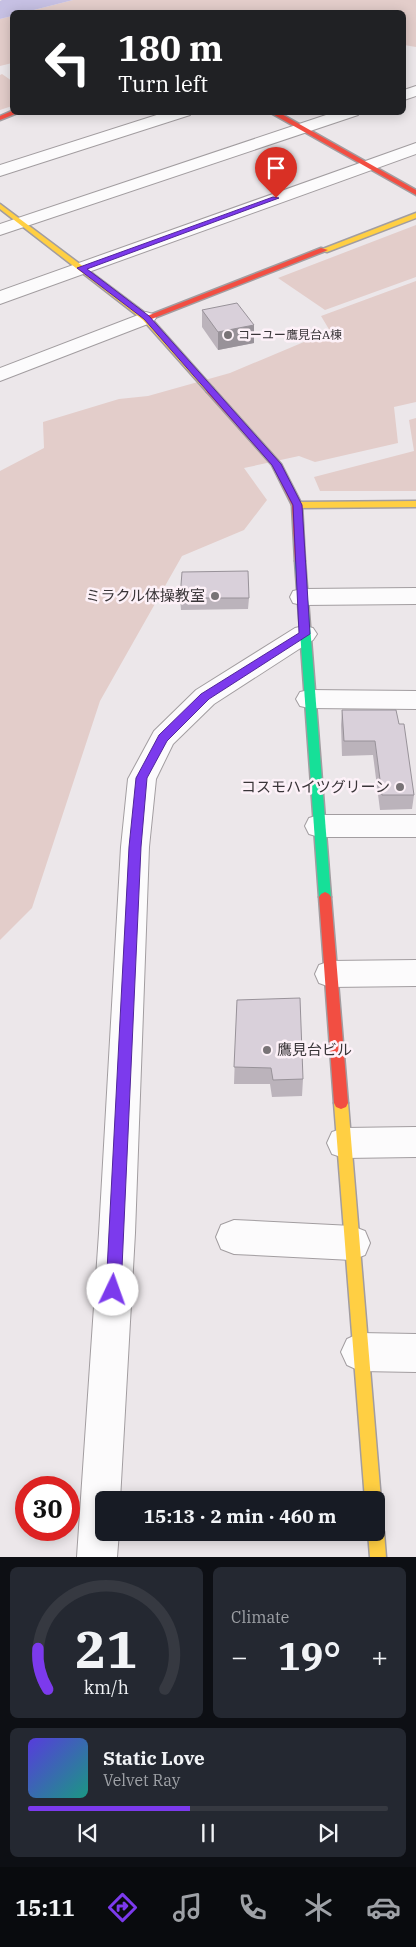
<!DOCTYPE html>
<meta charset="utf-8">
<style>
:root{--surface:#171b24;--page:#242831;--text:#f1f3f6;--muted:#9ea1a6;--line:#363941;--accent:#7c3aed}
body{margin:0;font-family:"IBM Plex Serif","Noto Sans JP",serif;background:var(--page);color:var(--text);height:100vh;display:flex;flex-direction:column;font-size:19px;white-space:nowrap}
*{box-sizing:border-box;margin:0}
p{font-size:16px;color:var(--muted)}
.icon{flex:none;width:28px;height:28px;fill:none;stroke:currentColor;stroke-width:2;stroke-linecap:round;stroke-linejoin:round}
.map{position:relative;height:1557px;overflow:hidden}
.sheet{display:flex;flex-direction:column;gap:10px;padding:10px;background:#0d0f14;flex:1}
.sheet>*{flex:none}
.top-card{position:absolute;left:10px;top:10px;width:396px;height:105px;border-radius:8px;box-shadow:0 2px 12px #0003;background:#202124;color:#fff;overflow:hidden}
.speed{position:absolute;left:15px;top:1476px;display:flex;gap:10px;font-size:25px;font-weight:700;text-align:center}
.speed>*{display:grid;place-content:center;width:65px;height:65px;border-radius:50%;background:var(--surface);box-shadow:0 2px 12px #0003;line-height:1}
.speed .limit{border:8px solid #d22;background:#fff;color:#111}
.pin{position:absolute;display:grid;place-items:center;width:42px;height:42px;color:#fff;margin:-51px -21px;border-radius:50% 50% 50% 0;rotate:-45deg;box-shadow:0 0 5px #0007}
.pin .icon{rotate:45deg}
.me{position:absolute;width:55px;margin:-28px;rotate:3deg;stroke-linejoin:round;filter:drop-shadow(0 0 4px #0008)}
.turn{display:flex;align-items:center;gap:18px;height:105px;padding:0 25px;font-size:22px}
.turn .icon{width:65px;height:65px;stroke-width:2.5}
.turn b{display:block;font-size:35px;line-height:42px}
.big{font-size:38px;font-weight:700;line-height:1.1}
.sheet .widget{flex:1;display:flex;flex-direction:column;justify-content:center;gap:8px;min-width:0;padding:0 18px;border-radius:8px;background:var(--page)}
.sheet .dial{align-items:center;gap:0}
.dial svg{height:130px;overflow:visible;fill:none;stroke:var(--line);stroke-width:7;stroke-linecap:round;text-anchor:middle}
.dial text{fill:var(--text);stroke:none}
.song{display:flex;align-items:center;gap:15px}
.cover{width:60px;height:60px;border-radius:8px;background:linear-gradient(135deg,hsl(250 70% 55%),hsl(170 70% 35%))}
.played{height:5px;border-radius:2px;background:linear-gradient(90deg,var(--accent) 45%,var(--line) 45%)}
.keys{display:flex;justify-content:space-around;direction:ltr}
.heat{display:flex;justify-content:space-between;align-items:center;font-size:28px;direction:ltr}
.sheet .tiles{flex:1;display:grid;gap:10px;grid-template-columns:1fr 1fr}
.widget:last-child{grid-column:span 2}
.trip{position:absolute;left:95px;top:1491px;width:290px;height:50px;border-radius:8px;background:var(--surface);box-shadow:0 2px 12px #0003;font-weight:700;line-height:50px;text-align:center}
.tabs{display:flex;height:80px;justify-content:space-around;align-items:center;background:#090b0e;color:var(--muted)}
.tabs .icon{width:35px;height:35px}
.tabs .active{color:var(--accent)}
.tabs b{font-size:22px;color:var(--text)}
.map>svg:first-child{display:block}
.green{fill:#e3cdca}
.water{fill:#c6c0e3}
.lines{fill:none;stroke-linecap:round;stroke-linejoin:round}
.street-casing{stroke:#a29da0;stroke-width:2}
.fast-casing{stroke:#a29da0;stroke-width:3}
.slow-casing{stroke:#a29da0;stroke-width:3}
.jam-casing{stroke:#a29da0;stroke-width:3}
.street{fill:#fcfbfc;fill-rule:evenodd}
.fast{fill:#16e098;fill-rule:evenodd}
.slow{fill:#ffcf43;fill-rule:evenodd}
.jam{fill:#f24e42;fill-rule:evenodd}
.wall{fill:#bbb3bb}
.shaded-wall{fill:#989299}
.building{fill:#d9d0da;stroke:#989299}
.route{fill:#7c3aed;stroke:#51269a}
.poi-dot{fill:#787376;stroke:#fdf1f8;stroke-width:2}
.labels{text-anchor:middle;stroke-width:5;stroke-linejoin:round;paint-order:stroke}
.far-poi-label{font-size:12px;fill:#393538;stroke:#fdf1f8;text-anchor:start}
.poi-label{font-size:15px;fill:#393538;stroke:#fdf1f8;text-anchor:end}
</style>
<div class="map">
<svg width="416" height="1557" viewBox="0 0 416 1557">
<rect width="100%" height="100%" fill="#ece7ea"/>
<path class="green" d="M73,0H416V47L404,45V12H26Z
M12,16V63L0,66V19Z
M2,74L12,81V106L0,110V75Z
M416,225V277L325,310L278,278Z
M416,281V402L394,407L398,443L315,462L299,456L244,468L267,500L244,530L182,556L100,701L32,908L0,940V471L44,448L43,422L119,399L148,396L230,373L330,331L321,316Z
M416,418V491H320L314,477L414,451L409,420Z"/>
<path class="water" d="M2,0H73L26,12H12V16L0,19V1Z"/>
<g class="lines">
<defs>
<path id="street" d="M416,86V96L404,100V90Z
M166,112H192L190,115L0,176V165Z
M335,112H360L358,115L0,235V224Z
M416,143V154L0,304V291Z
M146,312L153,314L156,318L153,322L0,381V368Z
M416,588V604L302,605L293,603L290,597L293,591L302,589Z
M304,626L313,628L317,634L313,640L214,704L173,744L156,779L149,847L135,1233L120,1500H104V1532H119L117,1557H77L99,1233L121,847L128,779L154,731L196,690L295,628Z
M309,690L416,691V709L309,708L300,706L296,699L300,692Z
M319,815H416V837H319L309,834L305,826L309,818Z
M416,960V986L330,987L319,983L315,974L319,965L330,961Z
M416,1127V1157L344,1158L332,1154L327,1143L332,1132L344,1128Z
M234,1220L352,1226L365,1231L370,1243L365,1255L352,1260L234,1254L221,1249L216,1237L221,1225Z
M360,1333L416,1334V1372L360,1371L347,1365L341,1352L347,1339Z"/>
<path id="fast" d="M300,558L305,561L331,897L329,900L325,902L321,900L319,897L295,561Z"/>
<path id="slow" d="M0,204L149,316L213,388V392H207L143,320L0,209Z
M416,213V218L327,252L320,250Z
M416,501V507L297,508L292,505L297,502Z
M341,1097L346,1099L348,1103L381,1500L379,1506L376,1507V1500H365L334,1103L336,1099Z
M376,1524L382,1526L384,1532L386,1557H370L368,1532H376Z"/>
<path id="jam" d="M12,111L20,112L0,120V116Z
M269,112H278L416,190V195Z
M321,248L328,250L149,320L142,318Z
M210,387L213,388L281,464L302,505L305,561L303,563H297L295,561L292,505L272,465L207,392L206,390Z
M325,892L329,894L331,897L348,1103L346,1107L341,1109L336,1107L334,1103L319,897L321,894Z"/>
</defs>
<use href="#street" class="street-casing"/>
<use href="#fast" class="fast-casing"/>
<use href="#slow" class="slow-casing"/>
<use href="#jam" class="jam-casing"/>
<use href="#street" class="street"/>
<use href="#fast" class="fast"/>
<use href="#slow" class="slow"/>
<use href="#jam" class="jam"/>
</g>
<path class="wall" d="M202,310L254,325V343L218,350L202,327Z
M180,598H249L248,609L181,610Z
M342,710L399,724L414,795L412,809L380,810L373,755L342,756L341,725Z
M237,1000L303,1079L302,1096L272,1097L270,1084H234Z"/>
<path class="shaded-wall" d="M254,325V343L218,350V332Z"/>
<path class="building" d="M237,303L254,325L218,332L202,310Z
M248,571L249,598H180L182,572Z
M342,710H396L399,724H404L414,795H382L375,741H344Z
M300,998L303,1079L273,1080L271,1068L234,1067L237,1000Z"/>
<path class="route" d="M273,197L279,198L87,269L149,316L281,464L302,505L310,634L209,699L167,741L147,778L141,847L121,1290L118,1295L113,1298L108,1295L106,1290L129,847L136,778L159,735L201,694L299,633L293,505L272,465L144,319L77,268Z"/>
<g class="poi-dot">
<circle cx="228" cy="335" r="5"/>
<circle cx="215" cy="596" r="5"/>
<circle cx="400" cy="787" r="5"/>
<circle cx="267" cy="1050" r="5"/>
</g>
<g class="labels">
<g class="far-poi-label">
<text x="238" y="339">コーユー鷹見台A棟</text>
</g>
<g class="poi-label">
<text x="205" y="601">ミラクル体操教室</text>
<text x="390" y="792">コスモハイツグリーン</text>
<text x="277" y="1055" text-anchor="start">鷹見台ビル</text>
</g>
</g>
</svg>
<div class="speed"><div class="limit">30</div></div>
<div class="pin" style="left:276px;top:198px;background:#d93025"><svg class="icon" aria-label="arrive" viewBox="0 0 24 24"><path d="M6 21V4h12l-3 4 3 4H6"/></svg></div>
<svg class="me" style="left:113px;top:1290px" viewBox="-20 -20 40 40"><circle r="19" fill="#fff"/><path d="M0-13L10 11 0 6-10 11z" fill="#7c3aed"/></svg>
<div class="trip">15:13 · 2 min · 460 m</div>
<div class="top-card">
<div class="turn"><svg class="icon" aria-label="left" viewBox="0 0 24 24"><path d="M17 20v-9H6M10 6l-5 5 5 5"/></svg><div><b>180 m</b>Turn left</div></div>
</div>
</div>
<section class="sheet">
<div class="tiles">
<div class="widget dial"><svg viewBox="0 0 100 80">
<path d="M14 69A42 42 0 1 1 86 69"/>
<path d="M14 69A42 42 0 0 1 8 44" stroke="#7c3aed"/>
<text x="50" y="56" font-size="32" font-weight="700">21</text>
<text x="50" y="72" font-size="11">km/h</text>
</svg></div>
<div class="widget"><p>Climate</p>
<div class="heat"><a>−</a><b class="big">19°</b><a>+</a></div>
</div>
<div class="widget">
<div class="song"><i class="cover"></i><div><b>Static Love</b><p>Velvet Ray</p></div></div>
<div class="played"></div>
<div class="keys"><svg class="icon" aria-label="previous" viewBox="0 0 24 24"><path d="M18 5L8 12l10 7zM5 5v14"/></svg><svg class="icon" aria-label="pause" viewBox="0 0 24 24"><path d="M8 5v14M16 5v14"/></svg><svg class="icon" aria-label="next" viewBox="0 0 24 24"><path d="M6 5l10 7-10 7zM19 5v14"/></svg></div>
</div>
</div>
</section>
<nav class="tabs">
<b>15:11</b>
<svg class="icon active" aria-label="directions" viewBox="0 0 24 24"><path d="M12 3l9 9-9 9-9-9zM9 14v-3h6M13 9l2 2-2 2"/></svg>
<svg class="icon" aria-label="music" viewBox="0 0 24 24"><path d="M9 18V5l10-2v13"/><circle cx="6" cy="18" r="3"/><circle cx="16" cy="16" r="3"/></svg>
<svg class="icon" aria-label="phone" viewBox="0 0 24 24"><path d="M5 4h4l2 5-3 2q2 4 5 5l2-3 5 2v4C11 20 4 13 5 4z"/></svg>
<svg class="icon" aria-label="climate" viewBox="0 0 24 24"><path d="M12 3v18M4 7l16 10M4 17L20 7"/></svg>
<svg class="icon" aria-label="car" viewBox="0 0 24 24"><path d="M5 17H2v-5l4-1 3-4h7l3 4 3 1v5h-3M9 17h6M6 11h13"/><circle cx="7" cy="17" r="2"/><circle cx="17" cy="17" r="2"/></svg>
</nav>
